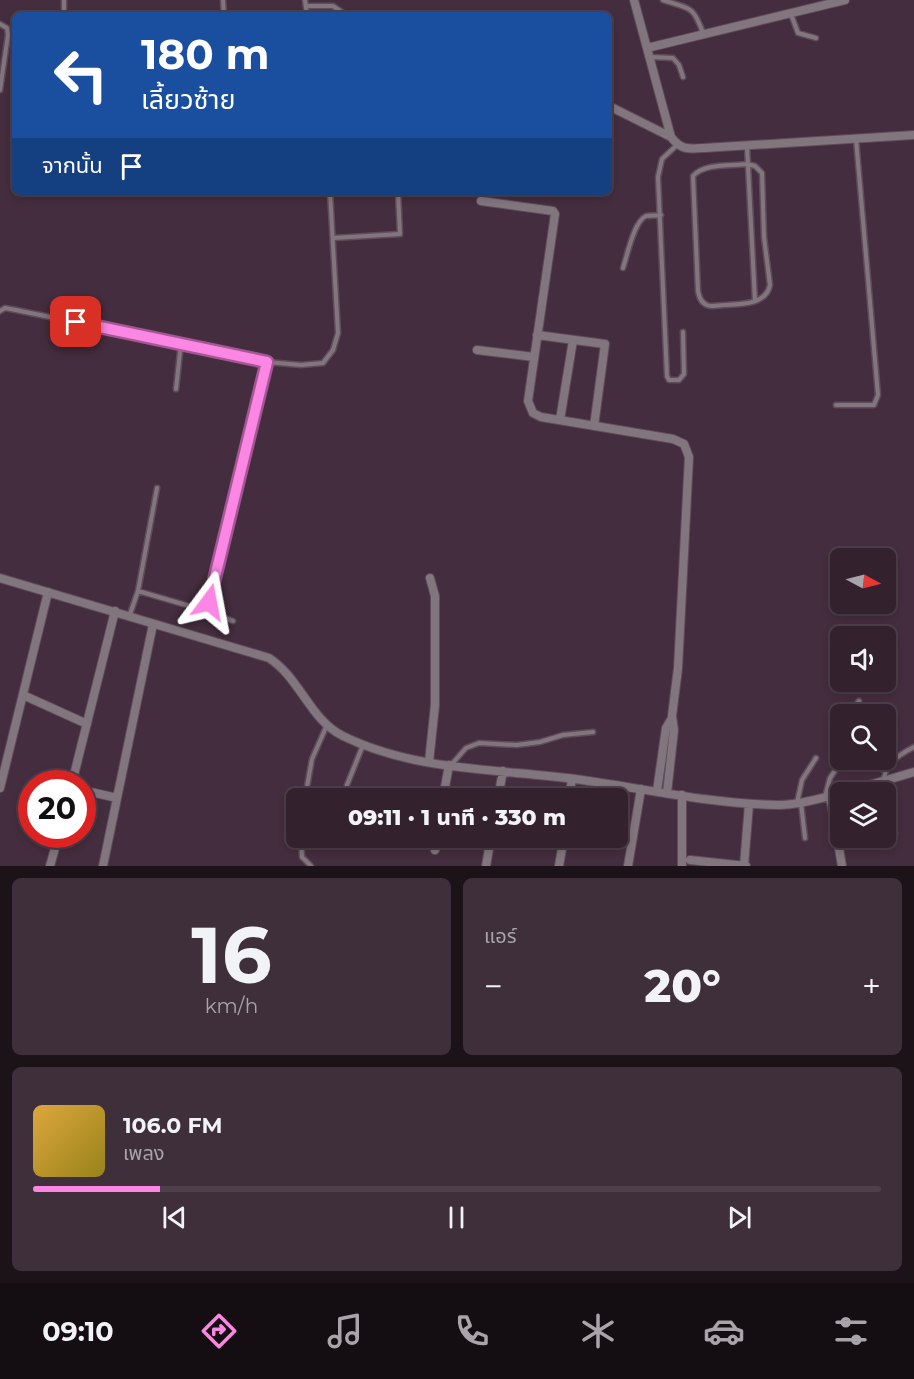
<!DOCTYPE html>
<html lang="th">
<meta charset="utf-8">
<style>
:root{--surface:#33222e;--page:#3e2f3a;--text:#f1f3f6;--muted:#a9a4aa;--line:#4e3f4a;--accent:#fc86e3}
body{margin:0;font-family:Montserrat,"Noto Sans Thai",sans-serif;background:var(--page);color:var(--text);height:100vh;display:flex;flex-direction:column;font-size:22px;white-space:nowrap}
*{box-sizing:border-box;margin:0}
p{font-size:20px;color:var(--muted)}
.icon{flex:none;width:33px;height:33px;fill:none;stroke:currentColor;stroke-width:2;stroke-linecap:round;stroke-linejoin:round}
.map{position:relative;height:866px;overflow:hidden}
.panel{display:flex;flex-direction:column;gap:12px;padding:12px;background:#1c1319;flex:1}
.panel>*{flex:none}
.top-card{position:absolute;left:12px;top:12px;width:600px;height:183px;border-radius:9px;box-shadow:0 3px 9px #0003,0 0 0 2px var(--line);background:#1a4fa0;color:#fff;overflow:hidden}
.needle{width:39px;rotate:97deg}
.controls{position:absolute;left:830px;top:548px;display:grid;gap:12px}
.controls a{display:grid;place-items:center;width:66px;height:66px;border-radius:9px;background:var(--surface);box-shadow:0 3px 9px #0003,0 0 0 2px var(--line);font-size:30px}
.speed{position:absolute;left:18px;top:770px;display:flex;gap:12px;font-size:30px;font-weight:700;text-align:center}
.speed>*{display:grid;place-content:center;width:78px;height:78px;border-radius:50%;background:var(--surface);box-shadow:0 3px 9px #0003,0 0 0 2px var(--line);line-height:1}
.speed .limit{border:9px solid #d22;background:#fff;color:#111}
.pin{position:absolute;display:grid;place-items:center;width:51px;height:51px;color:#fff;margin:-26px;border-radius:12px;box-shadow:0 3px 9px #0006}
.me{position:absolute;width:66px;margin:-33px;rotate:13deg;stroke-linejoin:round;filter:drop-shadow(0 0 4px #0008)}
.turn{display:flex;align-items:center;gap:21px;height:126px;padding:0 30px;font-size:27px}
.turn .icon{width:78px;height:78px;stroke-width:2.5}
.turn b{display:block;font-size:42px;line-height:51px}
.then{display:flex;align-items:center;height:57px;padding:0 30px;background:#0003;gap:12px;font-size:22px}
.big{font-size:45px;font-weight:800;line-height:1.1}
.panel .tile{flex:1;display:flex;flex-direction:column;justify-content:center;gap:9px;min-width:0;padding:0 21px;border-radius:9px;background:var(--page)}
.panel .dial{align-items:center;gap:0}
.dial b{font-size:78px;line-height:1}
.song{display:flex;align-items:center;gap:18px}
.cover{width:72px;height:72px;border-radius:9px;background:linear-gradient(135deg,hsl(40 70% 55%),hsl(50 70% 35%))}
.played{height:6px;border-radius:3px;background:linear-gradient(90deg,var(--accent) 15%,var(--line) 15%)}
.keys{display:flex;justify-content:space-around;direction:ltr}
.heat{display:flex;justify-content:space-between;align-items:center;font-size:33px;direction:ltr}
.panel .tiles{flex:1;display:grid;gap:12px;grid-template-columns:1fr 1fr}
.tile:last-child{grid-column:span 2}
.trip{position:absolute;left:286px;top:788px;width:342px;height:60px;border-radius:9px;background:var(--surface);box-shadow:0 3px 9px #0003,0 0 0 2px var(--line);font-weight:800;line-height:60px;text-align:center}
.menu{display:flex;height:96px;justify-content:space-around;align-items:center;background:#140e12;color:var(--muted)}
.menu .icon{width:42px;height:42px}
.menu .current{color:var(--accent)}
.menu b{font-size:27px;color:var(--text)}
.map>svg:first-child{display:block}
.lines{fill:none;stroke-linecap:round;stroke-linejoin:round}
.service-casing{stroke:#604b5b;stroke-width:7}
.minor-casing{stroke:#604b5b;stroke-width:10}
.service{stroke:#82767e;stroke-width:4}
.minor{stroke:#82767e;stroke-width:8}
.route-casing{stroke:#a45794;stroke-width:15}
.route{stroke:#fc86e3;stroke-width:10}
</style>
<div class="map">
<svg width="914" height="866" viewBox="0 0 914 866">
<rect width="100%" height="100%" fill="#442d3e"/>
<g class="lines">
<defs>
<path id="service" d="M64,0V15
M223,0L224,15
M305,0L307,15
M663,0C690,9 693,5 703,33
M306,6H333L346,15
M791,14L798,33L816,38
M0,24L7,28L8,35L0,90
M651,57L673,58L679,65L683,77
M677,145L662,159L658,177L667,376L669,380H679L684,374L683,332
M747,146L755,301
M747,164L755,166L762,173L764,237L770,285C766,305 741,304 724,305C718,305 710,308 705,304C700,301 699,296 698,291L693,176C704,163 731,166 747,164Z
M333,238L400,234L398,192
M623,268C627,256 634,221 646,216C650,215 657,216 661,215
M0,311L5,308L16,310L267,362L301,365L323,363L333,350L338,333L330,192
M176,389L181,343
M836,405H874L878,395L856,139
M138,591L157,488
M203,610L233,621
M129,617L138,591L203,610L208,606L267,362
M849,714L859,701
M879,714L881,711
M838,729L840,727
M864,759L885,771
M451,765L466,748L479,743L517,745L540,742L563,735L593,732
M885,792C879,769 894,757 914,747
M885,793L895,833
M343,795L363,745
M825,797L830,778L843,759
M305,798L312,759L327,725
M797,803L802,780L816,758
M801,803L805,838
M618,835L632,837
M301,837L302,857L311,866"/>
<path id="minor" d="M634,0L671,137C681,150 688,149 704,148L914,135
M647,48L845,0
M609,106L671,137
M481,201L553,211L555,214L528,401L533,413L541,417L673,439L684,444L689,457L678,668L672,716L674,730L667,793
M537,335L605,344L594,426
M477,350L534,357
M560,420L573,340
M0,578L269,658C300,678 310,720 343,736C414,771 498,769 575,779C642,788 710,804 778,805C798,805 820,799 840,793
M23,695L87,724
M429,762L435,705V596L430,578
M72,783L115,611
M0,788L48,592
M82,790L117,798
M657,791L666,728L672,718
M845,792L914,772
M682,795V866
M830,796L842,866
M443,798L449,765
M498,798L503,771
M569,798L572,779
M435,850L437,837
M690,860L746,866
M50,866L59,834
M103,866L153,624
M486,866L491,837
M559,866L564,837
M628,866L641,789
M744,866L749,804"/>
</defs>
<use href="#service" class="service-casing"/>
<use href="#minor" class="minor-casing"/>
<use href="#service" class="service"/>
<use href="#minor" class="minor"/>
</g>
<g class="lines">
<defs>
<path id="route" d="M76,322L267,362L209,602"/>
</defs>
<use href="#route" class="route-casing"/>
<use href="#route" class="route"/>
</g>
</svg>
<div class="controls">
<a><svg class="needle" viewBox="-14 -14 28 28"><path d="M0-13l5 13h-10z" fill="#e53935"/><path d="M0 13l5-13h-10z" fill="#a9a4aa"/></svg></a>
<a><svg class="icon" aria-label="sound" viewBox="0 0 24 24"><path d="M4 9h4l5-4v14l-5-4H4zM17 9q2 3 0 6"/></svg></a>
<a><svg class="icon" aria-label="search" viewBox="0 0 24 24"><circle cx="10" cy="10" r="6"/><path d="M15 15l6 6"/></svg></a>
<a><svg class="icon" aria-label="layers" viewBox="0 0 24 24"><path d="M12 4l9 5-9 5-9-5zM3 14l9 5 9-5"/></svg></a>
</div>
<div class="speed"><div class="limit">20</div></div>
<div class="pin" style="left:76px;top:322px;background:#d93025"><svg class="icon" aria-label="arrive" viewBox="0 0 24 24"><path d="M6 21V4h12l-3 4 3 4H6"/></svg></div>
<svg class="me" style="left:209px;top:602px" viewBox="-20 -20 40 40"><path d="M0-17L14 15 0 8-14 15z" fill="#fc86e3" stroke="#fff" stroke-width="4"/></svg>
<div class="trip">09:11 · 1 นาที · 330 m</div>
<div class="top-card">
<div class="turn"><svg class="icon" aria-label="left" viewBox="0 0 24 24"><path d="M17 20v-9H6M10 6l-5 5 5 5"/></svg><div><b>180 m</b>เลี้ยวซ้าย</div></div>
<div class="then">จากนั้น<svg class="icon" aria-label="arrive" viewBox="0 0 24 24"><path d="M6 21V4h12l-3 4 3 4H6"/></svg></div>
</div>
</div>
<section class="panel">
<div class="tiles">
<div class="tile dial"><b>16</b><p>km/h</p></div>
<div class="tile"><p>แอร์</p>
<div class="heat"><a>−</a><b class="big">20°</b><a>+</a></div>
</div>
<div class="tile">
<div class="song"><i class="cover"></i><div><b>106.0 FM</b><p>เพลง</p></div></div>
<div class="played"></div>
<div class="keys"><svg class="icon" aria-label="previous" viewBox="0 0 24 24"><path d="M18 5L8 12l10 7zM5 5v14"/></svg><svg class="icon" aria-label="pause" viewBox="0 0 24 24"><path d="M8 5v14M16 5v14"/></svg><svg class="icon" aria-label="next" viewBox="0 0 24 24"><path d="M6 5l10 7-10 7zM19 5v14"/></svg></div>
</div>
</div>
</section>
<nav class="menu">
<b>09:10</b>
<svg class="icon current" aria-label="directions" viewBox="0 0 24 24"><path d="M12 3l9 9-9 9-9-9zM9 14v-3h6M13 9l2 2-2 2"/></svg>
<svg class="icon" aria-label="music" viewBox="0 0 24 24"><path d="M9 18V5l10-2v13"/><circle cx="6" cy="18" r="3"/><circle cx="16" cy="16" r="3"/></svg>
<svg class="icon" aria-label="phone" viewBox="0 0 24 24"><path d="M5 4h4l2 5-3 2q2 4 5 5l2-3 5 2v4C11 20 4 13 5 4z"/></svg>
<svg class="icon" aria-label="climate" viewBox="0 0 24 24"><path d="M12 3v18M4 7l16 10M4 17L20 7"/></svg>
<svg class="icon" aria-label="car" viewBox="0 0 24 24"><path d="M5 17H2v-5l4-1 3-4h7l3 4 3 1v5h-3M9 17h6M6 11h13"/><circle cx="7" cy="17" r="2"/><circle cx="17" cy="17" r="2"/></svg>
<svg class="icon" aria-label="filters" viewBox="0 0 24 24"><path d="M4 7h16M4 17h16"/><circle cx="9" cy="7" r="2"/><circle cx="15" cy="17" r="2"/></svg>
</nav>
